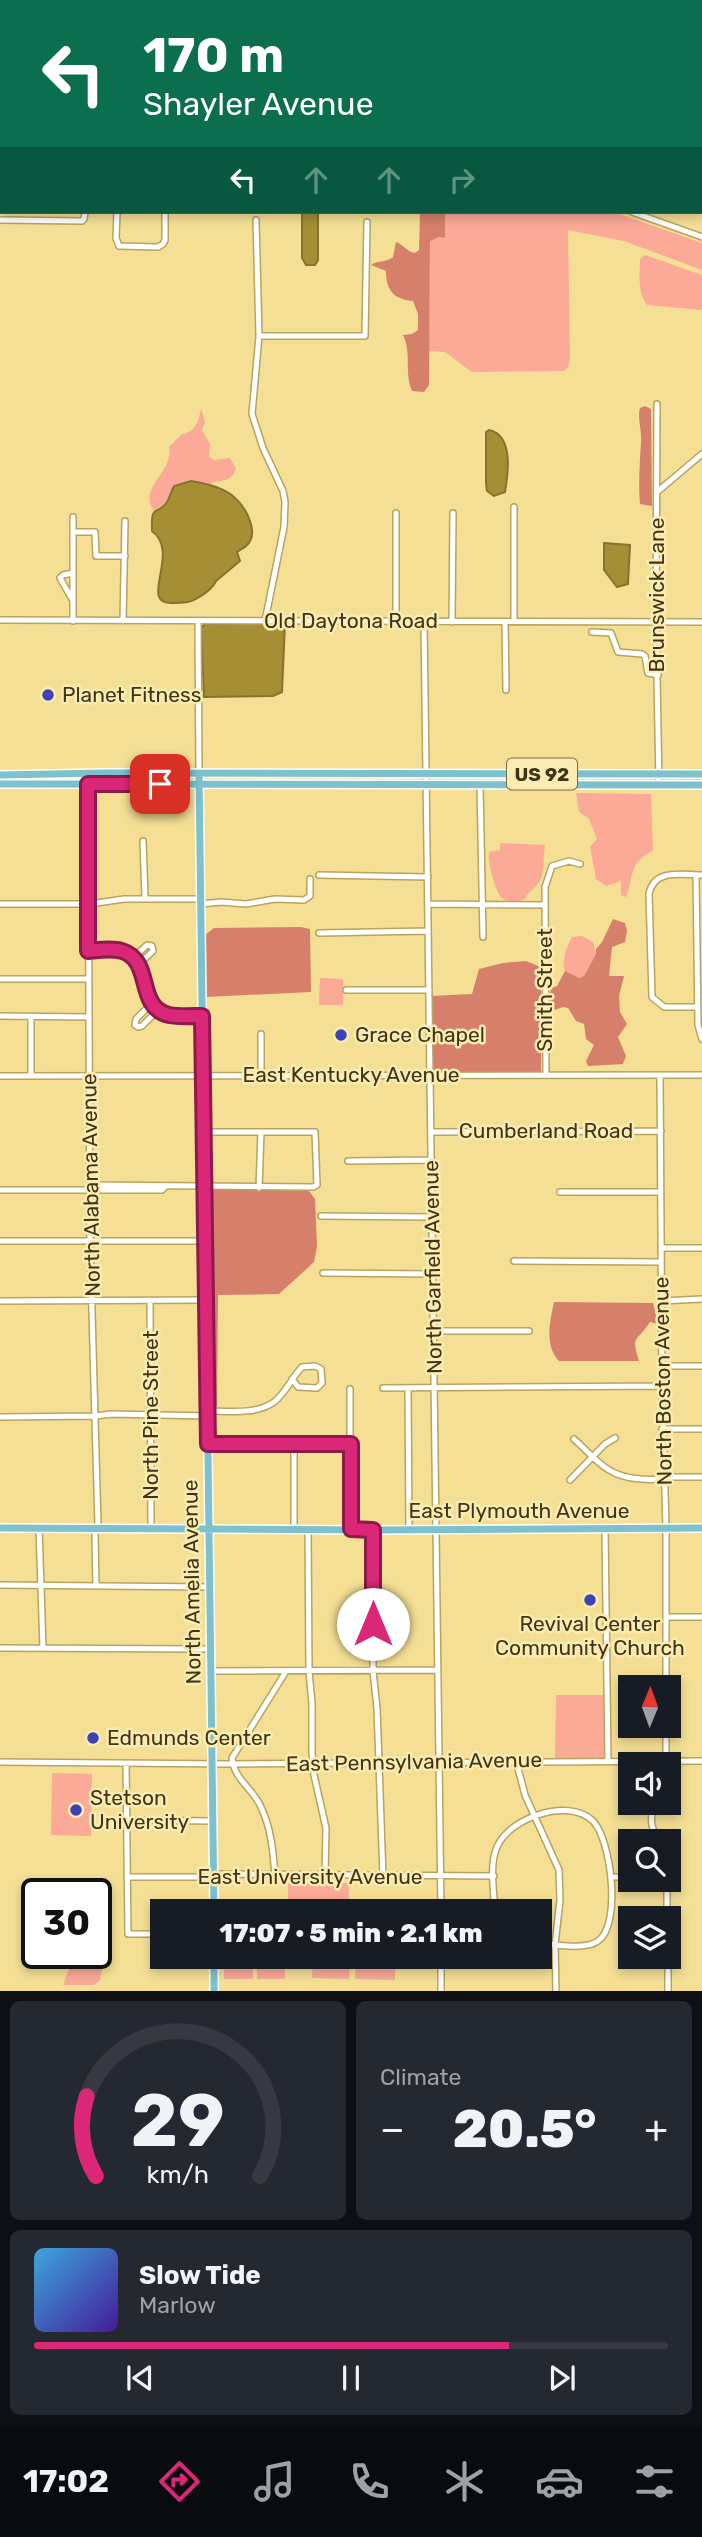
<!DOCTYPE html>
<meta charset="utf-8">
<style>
:root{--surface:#171b24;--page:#242831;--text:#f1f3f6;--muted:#9ea1a6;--line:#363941;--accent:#db2777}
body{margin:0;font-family:Rubik,sans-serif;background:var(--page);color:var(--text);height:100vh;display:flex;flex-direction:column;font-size:26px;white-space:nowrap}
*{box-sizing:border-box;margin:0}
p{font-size:23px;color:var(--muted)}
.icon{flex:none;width:38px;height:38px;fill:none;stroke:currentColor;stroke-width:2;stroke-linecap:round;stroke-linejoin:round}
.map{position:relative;height:1991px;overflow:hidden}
.sheet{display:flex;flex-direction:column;gap:10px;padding:10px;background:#0d0f14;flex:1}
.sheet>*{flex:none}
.top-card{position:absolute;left:0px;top:0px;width:704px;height:214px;box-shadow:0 4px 10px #0003;background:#0b6e4f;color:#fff;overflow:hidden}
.needle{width:46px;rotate:1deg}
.fabs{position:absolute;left:618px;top:1675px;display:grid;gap:14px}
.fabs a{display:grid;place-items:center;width:63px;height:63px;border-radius:0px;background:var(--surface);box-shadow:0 4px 10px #0003;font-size:35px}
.speed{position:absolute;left:21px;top:1878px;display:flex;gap:14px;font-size:35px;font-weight:700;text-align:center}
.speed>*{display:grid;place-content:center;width:91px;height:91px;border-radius:50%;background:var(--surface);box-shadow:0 4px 10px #0003;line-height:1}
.speed .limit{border:4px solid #111;border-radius:10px;background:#fff;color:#111}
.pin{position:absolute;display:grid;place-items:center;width:60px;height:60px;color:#fff;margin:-30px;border-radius:14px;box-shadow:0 4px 10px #0006}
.me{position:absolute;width:77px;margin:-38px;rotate:0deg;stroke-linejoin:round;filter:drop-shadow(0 0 5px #0008)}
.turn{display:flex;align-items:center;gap:24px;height:147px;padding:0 28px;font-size:32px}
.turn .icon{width:91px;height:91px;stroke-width:2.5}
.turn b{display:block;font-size:49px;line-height:60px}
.lanes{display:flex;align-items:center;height:66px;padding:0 28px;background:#0003;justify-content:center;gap:35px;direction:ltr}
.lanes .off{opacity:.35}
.big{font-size:52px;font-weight:800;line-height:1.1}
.sheet .widget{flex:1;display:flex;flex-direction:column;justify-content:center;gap:10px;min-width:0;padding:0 24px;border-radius:10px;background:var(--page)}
.sheet .dial{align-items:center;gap:0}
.dial svg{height:182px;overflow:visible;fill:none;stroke:var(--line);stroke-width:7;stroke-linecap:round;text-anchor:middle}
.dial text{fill:var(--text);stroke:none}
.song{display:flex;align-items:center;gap:21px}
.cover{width:84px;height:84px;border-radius:10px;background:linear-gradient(135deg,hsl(200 70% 55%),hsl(260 70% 35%))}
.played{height:7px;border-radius:4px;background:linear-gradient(90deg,var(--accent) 75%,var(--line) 75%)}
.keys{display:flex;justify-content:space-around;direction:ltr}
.heat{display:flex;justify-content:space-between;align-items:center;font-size:38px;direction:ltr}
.sheet .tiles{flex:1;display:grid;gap:10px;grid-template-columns:1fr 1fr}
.widget:last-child{grid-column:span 2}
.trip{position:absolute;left:150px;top:1899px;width:402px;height:70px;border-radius:0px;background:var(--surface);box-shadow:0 4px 10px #0003;font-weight:800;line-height:70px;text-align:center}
.dock{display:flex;height:112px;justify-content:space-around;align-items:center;background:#090b0e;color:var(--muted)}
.dock .icon{width:49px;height:49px}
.dock .active{color:var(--accent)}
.dock b{font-size:32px;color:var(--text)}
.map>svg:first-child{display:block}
.green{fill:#faaa97}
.forest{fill:#d6806c}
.water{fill:#a68e35;stroke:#86732c;stroke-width:2}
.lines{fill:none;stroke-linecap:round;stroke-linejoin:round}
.minor-casing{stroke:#b8a45c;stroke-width:8}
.major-casing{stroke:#fff;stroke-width:10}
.minor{stroke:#fff;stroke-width:5}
.major{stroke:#7dc1cd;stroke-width:7}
.route-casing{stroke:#8e194d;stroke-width:18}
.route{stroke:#db2777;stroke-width:12}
.poi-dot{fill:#3c43b7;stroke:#fdecb2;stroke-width:2.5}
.labels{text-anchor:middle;stroke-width:5;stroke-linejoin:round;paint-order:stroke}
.shield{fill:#fdecb2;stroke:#776c45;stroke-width:2}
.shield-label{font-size:19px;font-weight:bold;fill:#3d3516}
.street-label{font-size:21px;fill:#3d3516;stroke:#fdecb2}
.poi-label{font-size:21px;fill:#3d3516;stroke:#fdecb2;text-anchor:start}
</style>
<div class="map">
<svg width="702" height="1991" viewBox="0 0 702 1991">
<rect width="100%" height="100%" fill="#f4df95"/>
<path class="green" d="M445,212H614L702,243V270L624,241L568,230L570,359L568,367L564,371L472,372L445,352L429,351L430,240L439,237L445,238Z
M645,255L702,275V310L647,305C637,290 640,277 640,259Z
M201,408L205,422L202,430L210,444L209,457L214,460L230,458L236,469C231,482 224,480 212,482L211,487L191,481L171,490L166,504L154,511C137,488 174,472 169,447L182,434C195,433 199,420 201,408Z
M576,793L651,794L653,851C628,862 634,878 626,897L621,895V881L606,886L596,879L590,847L597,839L589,819L579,812Z
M500,843L545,845C543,856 545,872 540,881C535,889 528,891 525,899C519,902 509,902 503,899C496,895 487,860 489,852L500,850Z
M582,936L593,942L596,954L584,976L581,978L565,971C561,961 567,946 572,937Z
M320,978L343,979V1005H319Z
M556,1695H606V1757L604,1760L555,1759Z
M52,1773L92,1774L91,1836L51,1835Z
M288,1883H349V1907L288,1906Z
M85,1955L103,1964L100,1980L94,1985H63L70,1966Z
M224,1957H253V1979H224Z
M257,1957H285V1979H257Z
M313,1957H350L349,1979L312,1978Z
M356,1957H395V1980L355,1979Z"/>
<path class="forest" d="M420,212H445V238L439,237L430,241L429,385L424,392L412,391C404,373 412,353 403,335L412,334L418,330V314L413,301C394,299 386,291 386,271L371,265C378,260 386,263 393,257L396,242C404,245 407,252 415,253L419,250Z
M645,406L651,409L652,506L640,504C638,483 640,462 641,442C642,430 637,418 640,408Z
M613,919L625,923L627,931L625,942L612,947L609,976H624L619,996L620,1012L627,1024L618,1037L626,1056L623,1064L588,1066L586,1061L594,1045L586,1039L584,1024L576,1021L568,1008L563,1007L549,1012L551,988L557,986L565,971L580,978L584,976L596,954V949L602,942Z
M301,927L310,929L311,992L206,997L205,935L214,928Z
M526,961L541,967V1072L432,1073L431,996L472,994L479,969L503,963Z
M213,1189L309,1191L315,1199L317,1246L314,1262L279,1294L218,1295L217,1407L210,1397L208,1215Z
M554,1302L653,1303L658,1324L650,1322C636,1343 631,1335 639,1361H559C544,1346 550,1321 554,1302Z"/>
<path class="water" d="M302,212H318V260L315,265H306L302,258Z
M489,430C514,435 508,474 505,492L494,496L487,491L486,483V432Z
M191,481C204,483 223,488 233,496C245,506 261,533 246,546C244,548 240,550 237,552L240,561L216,581C213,588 203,595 196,599C190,603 181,603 174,603C136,606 182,553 152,531C151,501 157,517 167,502C170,497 171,491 174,486Z
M604,543L630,545L628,584L617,587L604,570Z
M285,623L282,692L273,696L204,697L201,628L205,624Z"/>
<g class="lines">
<defs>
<path id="minor" d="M460,0L461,2
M0,1H150
M0,50H2
M0,164H2
M117,212L116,238L119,246L158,247L163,244L165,240V212
M632,212L702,237
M0,220L82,221L84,219L85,212
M256,220L259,336L252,414L263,448L283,491L285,502L284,527L265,621
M259,336H365L367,222
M657,404L656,622L659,785
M657,492L702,454
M396,513V622
M73,532H95L96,556H125
M72,599L60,578L63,575L73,573
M0,620L702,622
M73,621V517
M123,621L125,521
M198,622L199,774
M424,622L441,1911
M452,622L453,513
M505,622L506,690
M514,622V507
M592,632L611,633L618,652L642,654L645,656L648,673L658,675
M88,784L90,1241L98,1525L95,1534L96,1586
M480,785L483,937
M143,841L145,898
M319,875L428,877
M696,875L698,1025L702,1039
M0,904H90L124,899H201
M201,904L221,902L246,904L275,899L304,900L310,896V879
M428,904L545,905
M319,933L428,931
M88,951C99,951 112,948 122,951C154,961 135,1007 169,1015C179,1017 192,1016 202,1016
M133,958L147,945L152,946L153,951L139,964
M0,979H88
M346,990H429
M152,1003L136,1019L135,1025L138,1027L142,1026L158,1010
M698,1007H664L652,997L649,894C654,868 682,875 702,875
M0,1016L89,1017
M261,1034V1075
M31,1075V1017
M546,1075L545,887L552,866L569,861L580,864
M660,1075L662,1386L666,1528V1687
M0,1076L702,1075
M431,1132L661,1131
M348,1161L431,1160
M90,1188L93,1185L313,1187L317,1185L315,1132H203
M259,1188L261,1132
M0,1190H162L165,1187
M560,1192H661
M321,1216L432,1217
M0,1241H206
M663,1248H702
M514,1261L661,1262
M323,1273L433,1274
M0,1301L207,1300
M150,1301L151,1528
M661,1301L702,1299
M434,1331H529
M662,1366H702
M383,1388L662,1386
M408,1388L409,1529
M350,1389V1529
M208,1411C228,1411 256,1415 274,1402C286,1393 292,1377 302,1367L315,1366L321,1369L322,1383L317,1388L298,1387L292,1379
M0,1417L96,1416L111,1414L208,1416
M662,1429H702
M574,1439C598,1461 607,1477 641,1479C649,1479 656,1481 663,1477H702
M208,1444H351
M570,1480L605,1444L615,1438
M39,1528L43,1648
M605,1528L608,1761
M294,1529V1443
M308,1529L309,1671L312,1704V1752L314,1775L326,1828L325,1875
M373,1530V1671L377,1708L383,1876
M0,1585L209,1587
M666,1617H702
M0,1648L210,1649
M211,1671L437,1670
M666,1726V1761
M516,1761L525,1795L559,1870L560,1900L555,1945L556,1991
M0,1762L233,1764L702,1761
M126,1763L128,1934H163
M655,1802C649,1818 651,1827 658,1841
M126,1820L212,1821
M275,1875C273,1850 271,1827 260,1805C251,1787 234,1779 232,1758L285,1673
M127,1877H213L217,1874L494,1876
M611,1877H630
M667,1880V1918
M495,1911C494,1892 489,1865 497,1847C509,1818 568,1797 593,1821C611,1839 622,1925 598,1941C586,1950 556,1945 541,1943
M441,1956V1991
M668,1956V1991"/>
<path id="major" d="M199,774L214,1911
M0,775L105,773L702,774
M0,784L702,785
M0,1528L373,1530L702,1528
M214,1956V1991"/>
</defs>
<use href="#minor" class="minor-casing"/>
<use href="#major" class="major-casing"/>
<use href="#minor" class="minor"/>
<use href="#major" class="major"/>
</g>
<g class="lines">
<defs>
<path id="route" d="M160,784H88V951C99,950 112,948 122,951C154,961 135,1007 169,1015C179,1017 192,1016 202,1016L208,1444H351V1529L373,1530V1624"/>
</defs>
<use href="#route" class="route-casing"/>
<use href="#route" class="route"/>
</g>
<g class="poi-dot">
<circle cx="48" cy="695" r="7"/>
<circle cx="341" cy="1035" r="7"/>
<circle cx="590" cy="1600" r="7"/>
<circle cx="93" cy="1738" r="7"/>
<circle cx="76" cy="1810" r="7"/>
</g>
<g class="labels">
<rect class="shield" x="507" y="758.5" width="70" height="31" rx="5"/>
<g class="shield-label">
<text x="542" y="781">US 92</text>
</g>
<g class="street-label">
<text transform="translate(657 595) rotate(-90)" y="7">Brunswick Lane</text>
<text x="351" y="628">Old Daytona Road</text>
<text transform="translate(545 990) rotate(-90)" y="7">Smith Street</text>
<text x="351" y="1082">East Kentucky Avenue</text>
<text x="546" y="1138">Cumberland Road</text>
<text transform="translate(91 1185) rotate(-91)" y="7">North Alabama Avenue</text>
<text transform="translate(433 1267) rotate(-91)" y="7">North Garfield Avenue</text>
<text transform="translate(663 1381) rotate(-91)" y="7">North Boston Avenue</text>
<text transform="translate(151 1415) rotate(-90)" y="7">North Pine Street</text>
<text x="519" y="1518">East Plymouth Avenue</text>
<text transform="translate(192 1582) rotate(-91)" y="7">North Amelia Avenue</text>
<text transform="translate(414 1762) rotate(-1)" y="7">East Pennsylvania Avenue</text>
<text x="310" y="1884">East University Avenue</text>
</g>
<g class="poi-label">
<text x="62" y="702">Planet Fitness</text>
<text x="355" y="1042">Grace Chapel</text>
<text x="590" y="1631" text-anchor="middle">Revival Center<tspan x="590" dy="24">Community Church</tspan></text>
<text x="107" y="1745">Edmunds Center</text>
<text x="90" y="1805">Stetson<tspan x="90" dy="24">University</tspan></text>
</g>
</g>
</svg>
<div class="fabs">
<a><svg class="needle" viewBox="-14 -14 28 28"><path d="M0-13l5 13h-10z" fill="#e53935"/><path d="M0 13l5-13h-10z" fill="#9ea1a6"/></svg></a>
<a><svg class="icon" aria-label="sound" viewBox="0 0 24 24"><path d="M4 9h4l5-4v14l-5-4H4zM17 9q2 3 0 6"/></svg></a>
<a><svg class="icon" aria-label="search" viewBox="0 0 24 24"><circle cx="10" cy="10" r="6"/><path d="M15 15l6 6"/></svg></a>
<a><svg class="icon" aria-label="layers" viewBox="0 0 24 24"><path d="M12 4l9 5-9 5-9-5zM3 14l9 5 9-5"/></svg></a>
</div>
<div class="speed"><div class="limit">30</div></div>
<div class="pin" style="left:160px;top:784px;background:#d93025"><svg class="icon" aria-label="arrive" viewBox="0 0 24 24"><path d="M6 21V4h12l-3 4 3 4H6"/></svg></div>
<svg class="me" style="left:373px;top:1624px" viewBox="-20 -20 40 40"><circle r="19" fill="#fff"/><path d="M0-13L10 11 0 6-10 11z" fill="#db2777"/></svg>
<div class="trip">17:07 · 5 min · 2.1 km</div>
<div class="top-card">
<div class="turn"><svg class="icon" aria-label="left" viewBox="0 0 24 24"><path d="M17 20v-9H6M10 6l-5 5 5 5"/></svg><div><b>170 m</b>Shayler Avenue</div></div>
<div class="lanes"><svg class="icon" aria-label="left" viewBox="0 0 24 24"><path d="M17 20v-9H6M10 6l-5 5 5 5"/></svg><svg class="icon off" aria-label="ahead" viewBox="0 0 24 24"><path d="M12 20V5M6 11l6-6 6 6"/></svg><svg class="icon off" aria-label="ahead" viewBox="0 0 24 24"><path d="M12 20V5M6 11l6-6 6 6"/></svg><svg class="icon off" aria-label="right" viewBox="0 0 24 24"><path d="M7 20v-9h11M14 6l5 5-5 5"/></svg></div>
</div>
</div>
<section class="sheet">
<div class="tiles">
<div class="widget dial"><svg viewBox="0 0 100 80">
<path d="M14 69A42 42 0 1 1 86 69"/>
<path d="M14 69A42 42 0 0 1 10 34" stroke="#db2777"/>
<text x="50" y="56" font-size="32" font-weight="700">29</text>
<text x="50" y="72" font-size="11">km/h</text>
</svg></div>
<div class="widget"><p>Climate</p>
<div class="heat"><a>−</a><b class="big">20.5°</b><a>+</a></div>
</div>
<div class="widget">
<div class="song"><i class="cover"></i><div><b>Slow Tide</b><p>Marlow</p></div></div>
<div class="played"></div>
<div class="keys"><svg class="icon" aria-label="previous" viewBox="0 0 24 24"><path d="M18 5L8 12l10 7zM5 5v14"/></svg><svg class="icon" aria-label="pause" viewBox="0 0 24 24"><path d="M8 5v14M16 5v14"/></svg><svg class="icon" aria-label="next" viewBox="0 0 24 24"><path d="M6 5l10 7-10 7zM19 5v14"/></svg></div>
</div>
</div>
</section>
<nav class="dock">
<b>17:02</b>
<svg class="icon active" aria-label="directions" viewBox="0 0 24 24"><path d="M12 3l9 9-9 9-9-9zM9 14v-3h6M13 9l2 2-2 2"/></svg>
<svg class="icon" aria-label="music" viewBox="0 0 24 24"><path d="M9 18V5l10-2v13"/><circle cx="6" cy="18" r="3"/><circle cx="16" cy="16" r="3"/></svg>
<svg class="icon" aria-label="phone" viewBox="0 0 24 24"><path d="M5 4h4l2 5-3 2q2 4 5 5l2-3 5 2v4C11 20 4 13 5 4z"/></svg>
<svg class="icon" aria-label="climate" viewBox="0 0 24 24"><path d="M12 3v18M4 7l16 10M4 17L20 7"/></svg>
<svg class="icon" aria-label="car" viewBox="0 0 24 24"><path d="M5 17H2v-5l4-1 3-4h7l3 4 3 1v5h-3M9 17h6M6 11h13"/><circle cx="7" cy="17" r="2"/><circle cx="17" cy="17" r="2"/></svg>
<svg class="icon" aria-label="filters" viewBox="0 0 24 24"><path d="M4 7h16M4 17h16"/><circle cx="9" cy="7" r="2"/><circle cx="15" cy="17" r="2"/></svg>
</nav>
